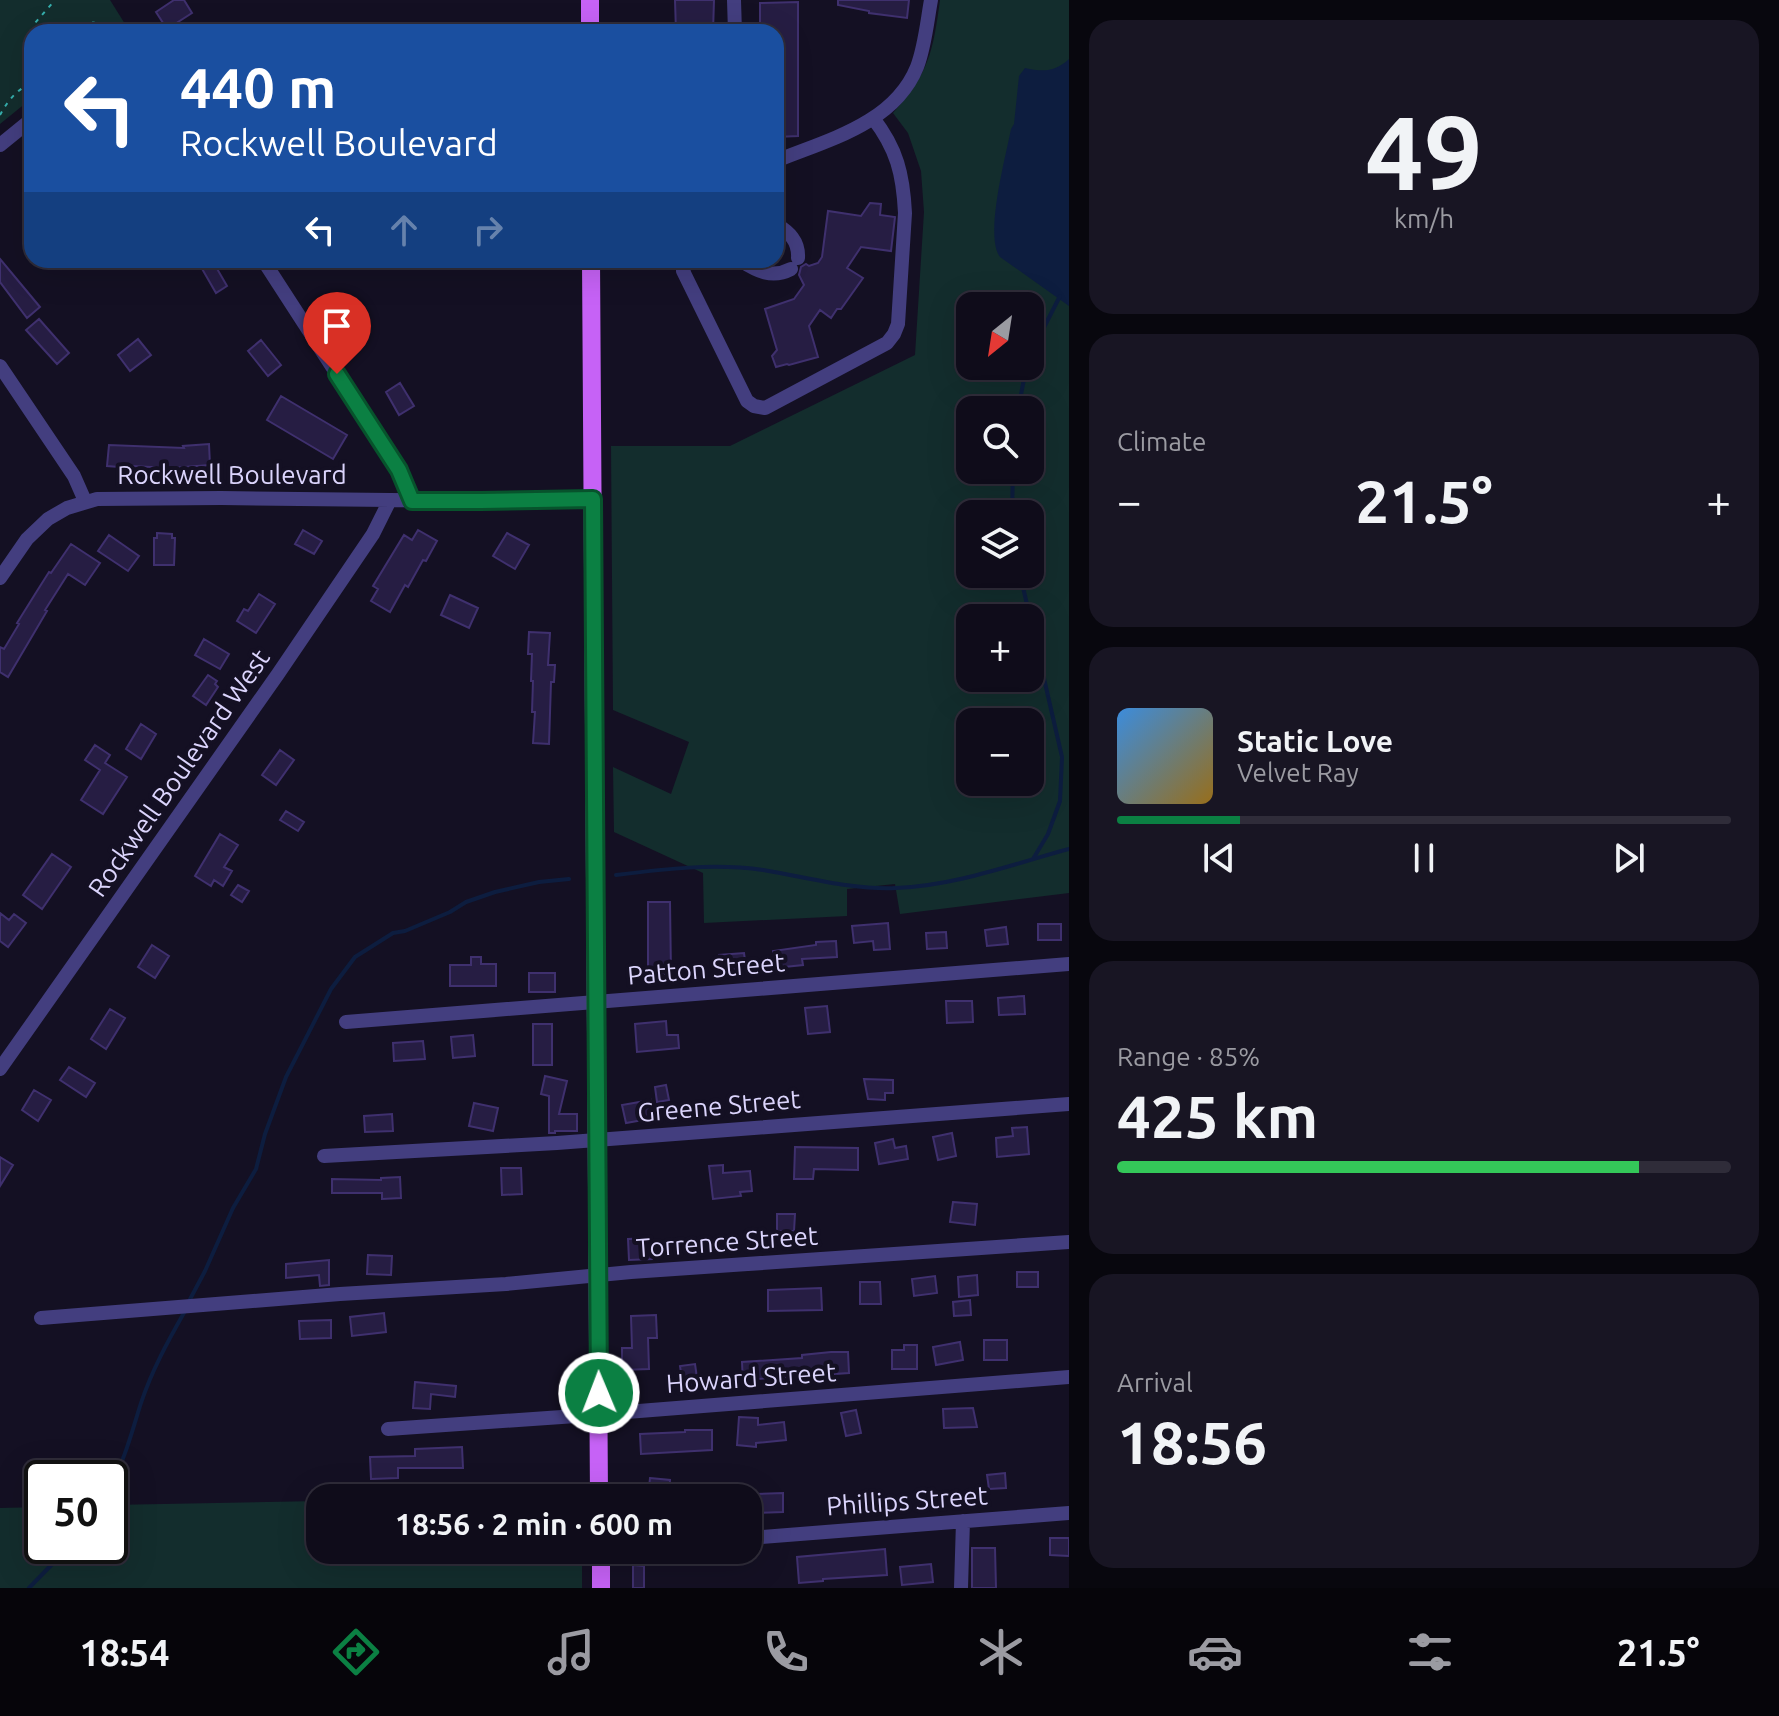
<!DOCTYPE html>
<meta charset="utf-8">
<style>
:root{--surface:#0f0c1a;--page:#181523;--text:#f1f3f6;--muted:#9b9ba2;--line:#2f2c39;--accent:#0b8043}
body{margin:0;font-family:Ubuntu,sans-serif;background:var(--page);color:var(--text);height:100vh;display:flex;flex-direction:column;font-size:30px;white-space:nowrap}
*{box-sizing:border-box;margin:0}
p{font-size:26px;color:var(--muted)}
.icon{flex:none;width:44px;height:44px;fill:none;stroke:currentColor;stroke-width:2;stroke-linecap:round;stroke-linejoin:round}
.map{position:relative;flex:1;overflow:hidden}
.sheet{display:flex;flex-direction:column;gap:20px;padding:20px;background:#08070e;width:710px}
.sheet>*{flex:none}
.top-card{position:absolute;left:24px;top:24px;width:760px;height:244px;border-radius:24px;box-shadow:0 8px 32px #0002,0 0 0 2px var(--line);background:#1a4fa0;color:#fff;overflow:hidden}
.needle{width:52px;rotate:210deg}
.controls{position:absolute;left:956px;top:292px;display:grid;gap:16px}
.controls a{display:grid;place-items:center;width:88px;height:88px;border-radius:16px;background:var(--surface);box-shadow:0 8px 32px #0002,0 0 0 2px var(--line);font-size:40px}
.speed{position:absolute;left:24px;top:1460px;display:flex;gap:16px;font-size:40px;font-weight:700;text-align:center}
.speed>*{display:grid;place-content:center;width:104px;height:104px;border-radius:50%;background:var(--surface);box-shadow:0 8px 32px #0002,0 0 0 2px var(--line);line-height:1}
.speed .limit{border:4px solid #111;border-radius:12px;background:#fff;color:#111}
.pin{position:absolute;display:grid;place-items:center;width:68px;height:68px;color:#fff;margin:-82px -34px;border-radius:50% 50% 50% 0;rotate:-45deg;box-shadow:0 0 8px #0007}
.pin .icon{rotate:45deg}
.me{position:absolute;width:88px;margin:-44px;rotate:359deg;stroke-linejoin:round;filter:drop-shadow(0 0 6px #0008)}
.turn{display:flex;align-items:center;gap:28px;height:168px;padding:0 24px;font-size:36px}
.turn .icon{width:104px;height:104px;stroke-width:2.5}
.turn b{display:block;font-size:56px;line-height:68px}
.lanes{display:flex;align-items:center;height:76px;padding:0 24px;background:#0003;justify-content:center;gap:40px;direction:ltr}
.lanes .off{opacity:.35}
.big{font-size:60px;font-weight:700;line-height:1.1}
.sheet .widget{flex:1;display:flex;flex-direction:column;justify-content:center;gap:12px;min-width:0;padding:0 28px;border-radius:24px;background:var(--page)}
.sheet .dial{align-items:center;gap:0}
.dial b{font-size:104px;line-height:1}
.song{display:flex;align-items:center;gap:24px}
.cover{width:96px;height:96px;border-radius:12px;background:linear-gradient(135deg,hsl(210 70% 55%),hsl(40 70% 35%))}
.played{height:8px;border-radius:4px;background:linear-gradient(90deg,var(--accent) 20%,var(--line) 20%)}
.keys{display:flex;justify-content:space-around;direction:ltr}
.heat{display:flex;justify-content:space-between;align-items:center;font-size:44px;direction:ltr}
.charge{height:12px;border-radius:6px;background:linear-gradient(90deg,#34c759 85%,var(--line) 0)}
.trip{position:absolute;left:306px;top:1484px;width:456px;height:80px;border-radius:24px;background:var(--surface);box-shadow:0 8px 32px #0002,0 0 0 2px var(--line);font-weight:700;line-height:80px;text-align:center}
.tab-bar{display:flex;height:128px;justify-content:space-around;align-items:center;background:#06050a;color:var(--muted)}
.tab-bar .icon{width:56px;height:56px}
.tab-bar .selected{color:var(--accent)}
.tab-bar b{font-size:36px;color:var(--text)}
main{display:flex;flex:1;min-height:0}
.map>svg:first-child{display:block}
.green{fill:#132d2d;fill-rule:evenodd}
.water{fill:#0d1d3f}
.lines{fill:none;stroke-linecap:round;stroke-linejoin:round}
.stream{stroke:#0d1d3f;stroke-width:4}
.building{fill:#261d43;stroke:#3f306e;stroke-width:2}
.path{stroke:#36afad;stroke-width:2;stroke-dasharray:4 6;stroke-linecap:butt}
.minor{stroke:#433e7f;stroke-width:14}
.major{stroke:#c662f6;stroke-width:18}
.route-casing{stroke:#07532c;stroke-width:20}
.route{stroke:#0b8043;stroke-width:14}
.labels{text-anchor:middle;stroke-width:8;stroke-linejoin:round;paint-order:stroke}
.street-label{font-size:26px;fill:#dbd4fc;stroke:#141023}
</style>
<main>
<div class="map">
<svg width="1069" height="1588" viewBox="0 0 1069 1588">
<rect width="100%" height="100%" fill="#141023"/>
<path class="green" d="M0,0H110L125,24L115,32H32V98L0,124Z
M940,0H1069V893L900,914L895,884L847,889V916L704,923L703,873L614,832L613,767L671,794L689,742L613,710L611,446H730L915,355L924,212L921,171L908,133L893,113C929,73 933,52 940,0ZM970,306H1030V366H970ZM970,410H1030V470H970ZM970,514H1030V574H970ZM970,618H1030V678H970ZM970,722H1030V782H970Z
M581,1484V1498H377Z
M320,1501V1550H582V1588H0V1508L42,1507V1546H110V1505Z"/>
<path class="water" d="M1069,59V306L1000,257C984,236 1006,156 1011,129L1014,124L1019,76L1025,68C1043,72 1055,72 1069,59Z"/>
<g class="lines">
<path class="stream" d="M1030,362L1037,341L1060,296
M1018,410L1024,379L1029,366
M1012,514L1013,470
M1020,574L1062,757L1060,801L1048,834L1033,859
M616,875C664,869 714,863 763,870C807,877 850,890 896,888C955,886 1013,864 1069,849
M188,1303L205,1271L233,1208L256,1169L265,1134L286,1077L331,989L355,957L393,933L405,931L450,912L466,902L495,892L539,882L569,879
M110,1486C125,1460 132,1431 141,1403C152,1370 168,1341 185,1311
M29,1588L61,1555L67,1546"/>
</g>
<path class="building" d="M174,0H184L192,13L167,29L156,12Z
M675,0H714L713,32H676Z
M838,0H909L907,18L869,13V11L838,5Z
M798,2V136L776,137V32H760V3Z
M870,203L881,204L880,215L895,217L891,251L861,247L847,268L863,278L841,309H837L831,318L820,310L809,326L818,357L789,365L787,364L776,367L772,356L777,350L765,309L794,299L804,285L799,275L801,267L806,264L809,266L818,263L822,257L828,211L861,216Z
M0,259L40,307L27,318L0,282Z
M197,260H212L227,286L216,293Z
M39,319L69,353L57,364L26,330Z
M138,339L151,355L130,371L118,355Z
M261,340L281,365L268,376L248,351Z
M400,383L414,406L399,415L386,392Z
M281,396L347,435L333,459L267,420Z
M209,444L210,465L171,468L132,466V468L107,466L109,445L184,448L183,446Z
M303,530L322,541L314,554L295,544Z
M418,530L437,541L426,561L423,560L408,587L405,585L390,612L371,601L378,589L373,586L404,535L412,540Z
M157,533L172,534V538H175L174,565H154V538H157Z
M507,533L529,545L515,569L493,556Z
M109,535L139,556L128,571L98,551Z
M71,544L100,563L85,585L68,574L45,610L47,611L8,677L0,672V647L4,649L19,624L17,623L37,591L49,572L51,573Z
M259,594L275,604L256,633L237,621L244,609L248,611Z
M450,595L478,608L469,628L441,615Z
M529,632L550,633L548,665H555L554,682H551L549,744L533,743L535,712H532L533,681H531L532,654H528Z
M204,639L229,654L220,669L195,655Z
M208,675L217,681L215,684L218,687L206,705L193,696Z
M141,724L156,734L141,759L126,749Z
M95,745L110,755L105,763L127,777L103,814L81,800L100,770L85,760Z
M280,750L294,760L276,785L262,775Z
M286,811L304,822L298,831L280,820Z
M220,834L238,845L224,867L232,871L223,886L214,880L211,886L195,876Z
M52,854L71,867L42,909L23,895Z
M238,885L249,891L242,902L231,895Z
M648,902H670L671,974H648Z
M0,913L9,920L14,914L26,923L8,947L0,941Z
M888,923L890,949L874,950L873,941L854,943L852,926Z
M1038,924H1061V940H1038Z
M1006,927L1008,944L987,946L985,930Z
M946,932L947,948L927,949L926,933Z
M836,941L837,957L802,959L803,965L775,968L773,951L816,945V942Z
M152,945L169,956L155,978L138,967Z
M744,953L746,968L720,970L719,955Z
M471,957H481V964H496V986H450V965H471Z
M529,973H555V992H529Z
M1024,996L1025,1014L999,1015L998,998Z
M946,1001H972L973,1022L947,1023Z
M827,1006L830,1032L808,1034L805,1008Z
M110,1009L125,1018L106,1049L91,1039Z
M666,1021L667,1035H678L679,1048L637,1052L635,1024Z
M533,1024H552V1065H533Z
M473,1035L475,1056L453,1058L451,1037Z
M423,1041L425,1059L394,1061L393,1043Z
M69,1067L95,1083L86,1097L60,1080Z
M545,1076L567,1081L559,1114H577V1131H555V1133H549V1096L541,1094Z
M864,1079L893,1080V1093H885V1100L868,1099Z
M666,1085L669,1100L657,1102L655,1087Z
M34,1090L51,1100L38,1121L22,1110Z
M651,1100L654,1118L626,1123L622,1105Z
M474,1103L498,1108L493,1131L469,1126Z
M392,1114L393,1131L365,1132L364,1116Z
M1027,1127L1029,1154L997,1157L996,1138L1013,1136L1012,1128Z
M952,1133L956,1156L938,1160L933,1137Z
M893,1139L895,1148L906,1146L908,1159L879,1164L875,1143Z
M795,1147L858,1148V1170L814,1169L813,1179H794Z
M0,1157L13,1165L0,1186Z
M723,1165V1173L750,1171L752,1191L740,1192L741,1196L713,1199L709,1166Z
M501,1168H521L522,1194L502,1195Z
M400,1177L401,1198L382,1199V1193H332V1179L381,1180V1178Z
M953,1202L977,1204L975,1225L950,1222Z
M777,1214H795L794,1231H777Z
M651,1238L652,1259L629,1260L628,1239Z
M368,1255L392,1256L391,1275L367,1274Z
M329,1260V1285L320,1286L319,1275L286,1278V1264Z
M1017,1272H1038V1287H1017Z
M977,1275L978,1295L959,1297L958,1277Z
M935,1276L937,1293L914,1296L912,1279Z
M860,1282H880L881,1304H860Z
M821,1288L822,1310L768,1311V1290Z
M970,1300L971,1315L954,1316L953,1302Z
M384,1313L386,1332L352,1336L350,1317Z
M656,1315L657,1338H648L649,1369L622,1370V1348H632L631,1316Z
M331,1320V1338L300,1339L299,1321Z
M984,1340H1007V1360H984Z
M960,1342L963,1360L936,1365L933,1347Z
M904,1345H917V1369H892V1350H904Z
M831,1352H848L849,1373L757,1379V1383L743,1384L742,1362L802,1358V1355Z
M695,1364L698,1385L683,1387L680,1366Z
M415,1382L456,1386L455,1397L431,1394L430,1409L413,1408Z
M973,1408L977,1427L944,1428L943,1409Z
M856,1410L861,1433L846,1436L841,1413Z
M739,1417L758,1418V1425L784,1422L786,1440L756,1443V1447L737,1445Z
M685,1430H712V1450L641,1454L640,1434L685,1432Z
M462,1447L463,1468H398V1478L371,1479L370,1457L415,1456V1449Z
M1005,1473L1006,1488L989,1489L987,1475Z
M650,1478L670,1480L669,1498H648Z
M783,1493V1512L755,1513L754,1494Z
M1050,1538H1069V1556L1050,1555Z
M972,1548H995L996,1588H972Z
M885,1549L887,1575L823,1579V1581L799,1583L797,1557Z
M931,1564L933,1582L902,1585L900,1567Z
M633,1565L644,1566V1588H633Z"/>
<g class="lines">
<path class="path" d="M33,32L35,23L55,0
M64,32C80,26 93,15 106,30L105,32
M0,115C7,102 16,90 30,84L32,87"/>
<path class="minor" d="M734,0L735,32
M0,145L32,119
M776,161C827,140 894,124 917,67C925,46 927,22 931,0
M776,224C789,232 799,241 798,258
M263,260L399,470L412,501
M687,260L683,271L747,401L754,406L765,408L887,343L894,334L898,324L905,213C903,174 897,149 873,118
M740,260C757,271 772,279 791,269
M0,366L74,476L85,501
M0,578L27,539L48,519L67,508L97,499L221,498L481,501L593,499
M346,1022L1069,964
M0,1069L278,674L373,534L390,500
M324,1156L557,1143L1069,1104
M41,1318L340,1294L506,1284L631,1272L1069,1242
M388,1429L576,1416L1069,1377
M748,1538L1069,1513
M961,1588L963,1521"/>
<path class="major" d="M590,0V32
M591,260L599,1498
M601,1550V1588"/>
</g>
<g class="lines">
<defs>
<path id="route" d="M337,374L399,470L412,501H481L593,499L599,1393"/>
</defs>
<use href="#route" class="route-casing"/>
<use href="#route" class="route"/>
</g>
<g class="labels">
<g class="street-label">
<text x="232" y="484">Rockwell Boulevard</text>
<text transform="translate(179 773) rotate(-55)" y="9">Rockwell Boulevard West</text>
<text transform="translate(706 969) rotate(-5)" y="9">Patton Street</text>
<text transform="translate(719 1106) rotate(-5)" y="9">Greene Street</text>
<text transform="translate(727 1242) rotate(-4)" y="9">Torrence Street</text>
<text transform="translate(751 1378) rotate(-4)" y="9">Howard Street</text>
<text transform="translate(907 1501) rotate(-4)" y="9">Phillips Street</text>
</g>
</g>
</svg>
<div class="controls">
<a><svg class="needle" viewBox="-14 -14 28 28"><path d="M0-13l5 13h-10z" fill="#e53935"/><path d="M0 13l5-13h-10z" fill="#9b9ba2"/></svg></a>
<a><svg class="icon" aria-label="search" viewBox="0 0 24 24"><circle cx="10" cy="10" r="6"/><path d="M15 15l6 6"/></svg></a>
<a><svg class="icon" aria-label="layers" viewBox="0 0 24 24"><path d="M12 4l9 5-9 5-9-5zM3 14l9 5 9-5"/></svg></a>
<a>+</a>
<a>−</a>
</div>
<div class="speed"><div class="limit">50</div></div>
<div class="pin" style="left:337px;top:374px;background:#d93025"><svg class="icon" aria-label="arrive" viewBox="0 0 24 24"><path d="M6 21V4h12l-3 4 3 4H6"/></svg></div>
<svg class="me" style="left:599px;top:1393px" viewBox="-20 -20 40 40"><circle r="17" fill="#0b8043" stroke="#fff" stroke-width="3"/><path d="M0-11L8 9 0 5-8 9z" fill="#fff"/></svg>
<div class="trip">18:56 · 2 min · 600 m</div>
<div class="top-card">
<div class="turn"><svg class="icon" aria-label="left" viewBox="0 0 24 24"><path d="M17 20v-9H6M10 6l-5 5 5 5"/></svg><div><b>440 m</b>Rockwell Boulevard</div></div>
<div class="lanes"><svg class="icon" aria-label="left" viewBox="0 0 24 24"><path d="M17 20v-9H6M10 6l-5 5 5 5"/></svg><svg class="icon off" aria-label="ahead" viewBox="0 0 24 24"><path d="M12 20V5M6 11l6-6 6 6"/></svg><svg class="icon off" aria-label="right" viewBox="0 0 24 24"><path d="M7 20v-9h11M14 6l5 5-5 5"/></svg></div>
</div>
</div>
<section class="sheet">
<div class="widget dial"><b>49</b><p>km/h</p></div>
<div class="widget"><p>Climate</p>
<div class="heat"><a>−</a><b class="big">21.5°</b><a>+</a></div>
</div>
<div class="widget">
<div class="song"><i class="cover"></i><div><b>Static Love</b><p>Velvet Ray</p></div></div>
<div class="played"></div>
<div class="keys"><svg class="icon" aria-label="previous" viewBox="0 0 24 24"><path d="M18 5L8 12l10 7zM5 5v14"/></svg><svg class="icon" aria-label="pause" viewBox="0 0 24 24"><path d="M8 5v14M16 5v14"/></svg><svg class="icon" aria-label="next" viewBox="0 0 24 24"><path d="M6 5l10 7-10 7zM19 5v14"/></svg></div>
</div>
<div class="widget"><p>Range · 85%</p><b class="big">425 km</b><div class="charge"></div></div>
<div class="widget"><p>Arrival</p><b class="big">18:56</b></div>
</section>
</main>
<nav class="tab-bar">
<b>18:54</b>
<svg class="icon selected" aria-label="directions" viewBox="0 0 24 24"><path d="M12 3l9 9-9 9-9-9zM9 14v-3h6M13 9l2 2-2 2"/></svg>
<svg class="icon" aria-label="music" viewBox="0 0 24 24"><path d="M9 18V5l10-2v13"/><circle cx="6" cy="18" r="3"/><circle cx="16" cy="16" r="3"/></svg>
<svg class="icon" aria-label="phone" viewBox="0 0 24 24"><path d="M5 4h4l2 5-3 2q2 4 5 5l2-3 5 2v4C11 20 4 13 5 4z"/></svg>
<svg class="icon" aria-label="climate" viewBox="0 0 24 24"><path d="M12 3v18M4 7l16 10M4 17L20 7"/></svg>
<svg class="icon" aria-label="car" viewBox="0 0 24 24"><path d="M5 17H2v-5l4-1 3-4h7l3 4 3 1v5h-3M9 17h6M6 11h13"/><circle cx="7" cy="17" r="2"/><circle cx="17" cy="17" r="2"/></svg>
<svg class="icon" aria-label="filters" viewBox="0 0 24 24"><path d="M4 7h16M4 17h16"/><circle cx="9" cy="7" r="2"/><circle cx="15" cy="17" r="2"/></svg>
<b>21.5°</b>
</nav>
